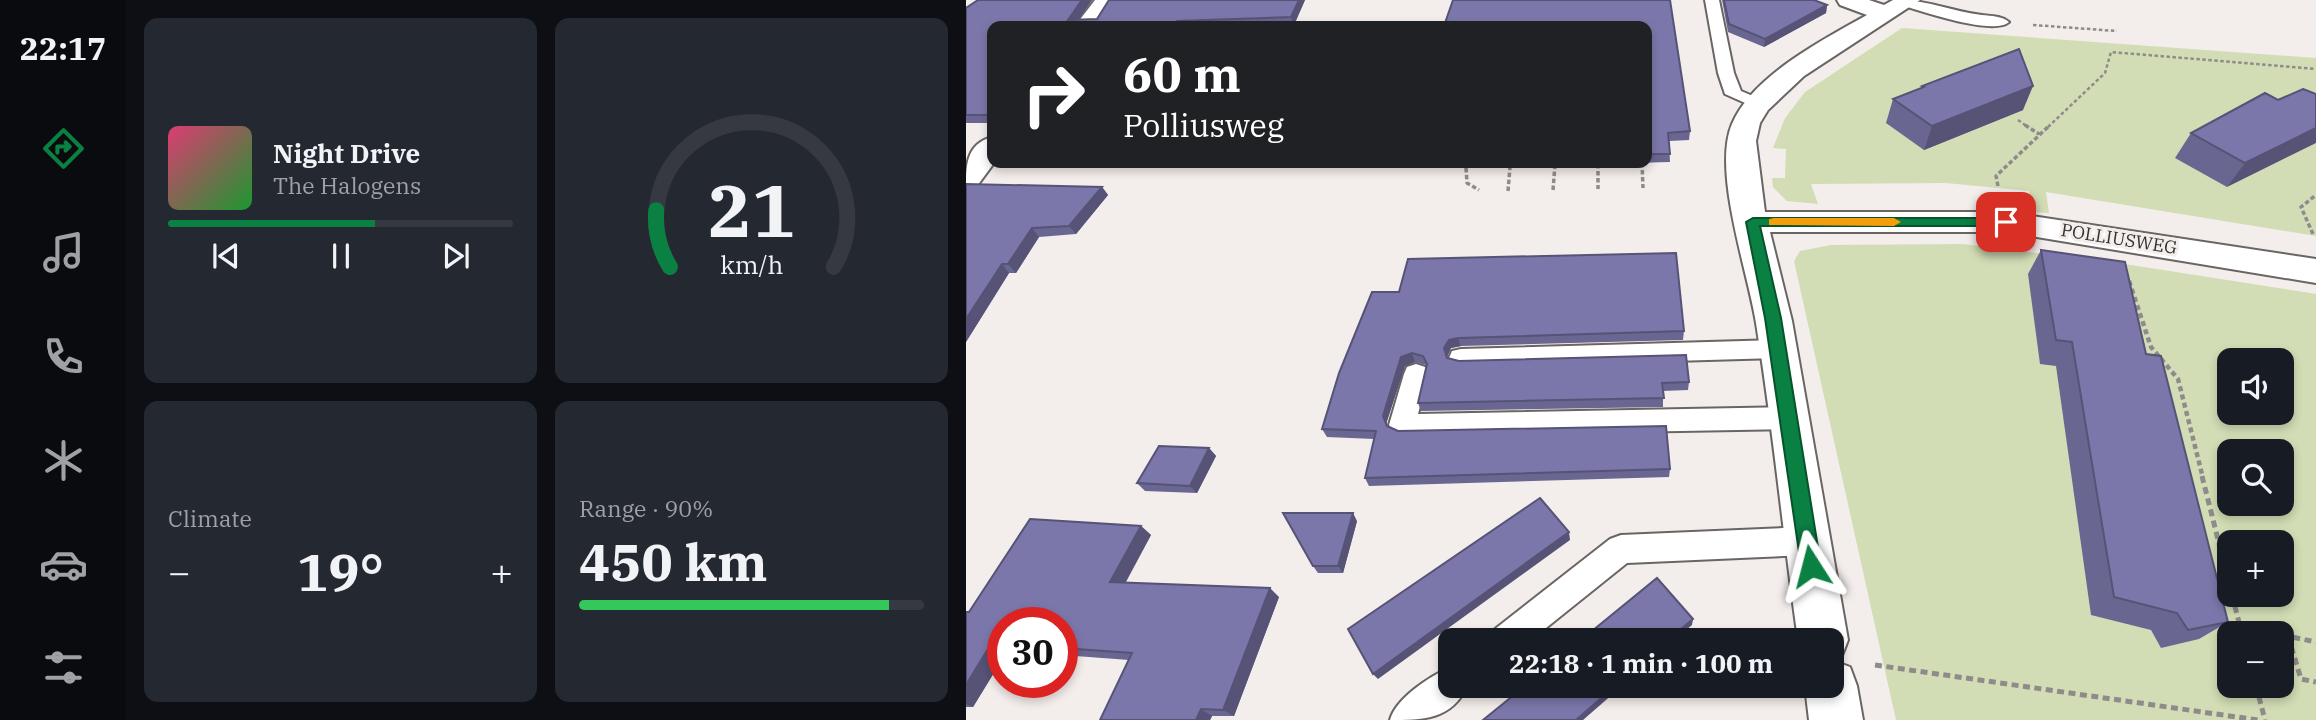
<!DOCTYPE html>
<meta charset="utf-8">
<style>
:root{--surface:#171b24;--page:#242831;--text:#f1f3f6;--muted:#9ea1a6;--line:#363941;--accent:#0b8043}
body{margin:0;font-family:"IBM Plex Serif",serif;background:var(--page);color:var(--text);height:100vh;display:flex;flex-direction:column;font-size:26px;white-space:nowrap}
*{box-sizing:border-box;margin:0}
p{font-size:23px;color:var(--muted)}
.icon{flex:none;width:38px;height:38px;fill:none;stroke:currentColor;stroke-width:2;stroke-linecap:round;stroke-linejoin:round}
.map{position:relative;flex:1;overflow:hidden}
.panel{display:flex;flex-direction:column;gap:18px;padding:18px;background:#0d0f14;width:840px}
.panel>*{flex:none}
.hud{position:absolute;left:21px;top:21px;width:665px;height:147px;border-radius:14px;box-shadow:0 4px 10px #0003;background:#202124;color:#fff;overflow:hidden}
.fabs{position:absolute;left:1251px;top:348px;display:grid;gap:14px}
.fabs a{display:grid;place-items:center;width:77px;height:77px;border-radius:14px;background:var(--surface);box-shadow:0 4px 10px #0003;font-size:35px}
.speed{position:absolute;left:21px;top:607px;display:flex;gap:14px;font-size:35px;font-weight:700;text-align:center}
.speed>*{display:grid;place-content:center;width:91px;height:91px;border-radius:50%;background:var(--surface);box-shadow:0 4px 10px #0003;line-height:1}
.speed .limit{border:10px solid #d22;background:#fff;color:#111}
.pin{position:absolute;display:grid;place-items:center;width:60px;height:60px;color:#fff;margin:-30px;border-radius:14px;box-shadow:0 4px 10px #0006}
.me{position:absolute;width:77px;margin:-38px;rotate:351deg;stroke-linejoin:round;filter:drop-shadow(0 0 5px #0008)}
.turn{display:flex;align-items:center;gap:24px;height:147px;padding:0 21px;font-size:32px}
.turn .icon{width:91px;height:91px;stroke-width:2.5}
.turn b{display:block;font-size:49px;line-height:60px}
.big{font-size:52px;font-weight:700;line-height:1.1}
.panel .card{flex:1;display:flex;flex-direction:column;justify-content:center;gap:10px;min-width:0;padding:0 24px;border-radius:14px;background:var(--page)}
.panel .dial{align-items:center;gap:0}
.dial svg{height:182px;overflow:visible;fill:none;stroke:var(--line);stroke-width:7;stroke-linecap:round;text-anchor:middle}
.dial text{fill:var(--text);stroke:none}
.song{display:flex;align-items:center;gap:21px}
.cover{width:84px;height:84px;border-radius:10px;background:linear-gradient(135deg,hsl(340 70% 55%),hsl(130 70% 35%))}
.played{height:7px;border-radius:4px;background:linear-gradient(90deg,var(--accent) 60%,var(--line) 60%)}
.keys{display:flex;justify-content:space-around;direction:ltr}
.heat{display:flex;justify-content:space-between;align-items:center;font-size:38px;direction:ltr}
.charge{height:10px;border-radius:5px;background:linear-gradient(90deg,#34c759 90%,var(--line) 0)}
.panel .tiles{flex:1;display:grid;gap:18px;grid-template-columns:repeat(2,1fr)}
.trip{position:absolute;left:472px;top:628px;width:406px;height:70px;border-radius:14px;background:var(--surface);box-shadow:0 4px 10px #0003;font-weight:700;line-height:70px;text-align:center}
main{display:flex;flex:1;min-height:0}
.tabs{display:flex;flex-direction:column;width:126px;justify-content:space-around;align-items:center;background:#090b0e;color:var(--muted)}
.tabs .icon{width:49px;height:49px}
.tabs .selected{color:var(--accent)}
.tabs b{font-size:32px;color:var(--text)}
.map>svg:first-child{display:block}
.green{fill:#d2ddb5;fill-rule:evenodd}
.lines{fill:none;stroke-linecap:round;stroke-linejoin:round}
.service-casing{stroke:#6a6563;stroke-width:4}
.minor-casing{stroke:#6a6563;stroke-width:4}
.path-far3{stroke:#8f8b8a;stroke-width:2.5;stroke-dasharray:3.5 2.5;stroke-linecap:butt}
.path-far2{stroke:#8f8b8a;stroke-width:3.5;stroke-dasharray:4.5 2.5;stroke-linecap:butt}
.path-far1{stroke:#8f8b8a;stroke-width:4.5;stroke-dasharray:5 3.5;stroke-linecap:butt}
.path{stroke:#8f8b8a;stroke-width:5;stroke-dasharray:7 4.5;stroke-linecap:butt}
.service{fill:#fff;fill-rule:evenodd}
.minor{fill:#fff;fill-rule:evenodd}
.wall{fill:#6a6692}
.shaded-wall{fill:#565377}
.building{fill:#7b77aa;stroke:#565377;stroke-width:2}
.route{fill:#0b8043;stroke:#07532c;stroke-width:2}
.slow{fill:#f59e0b}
.labels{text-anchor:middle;stroke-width:6;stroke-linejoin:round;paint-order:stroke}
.street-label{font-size:18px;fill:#343231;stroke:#f3edeb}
</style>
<main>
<nav class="tabs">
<b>22:17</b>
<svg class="icon selected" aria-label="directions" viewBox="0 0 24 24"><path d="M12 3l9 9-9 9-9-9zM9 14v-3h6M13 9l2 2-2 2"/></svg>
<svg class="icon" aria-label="music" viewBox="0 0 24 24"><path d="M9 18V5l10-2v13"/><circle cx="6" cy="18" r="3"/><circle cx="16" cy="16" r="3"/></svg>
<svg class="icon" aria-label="phone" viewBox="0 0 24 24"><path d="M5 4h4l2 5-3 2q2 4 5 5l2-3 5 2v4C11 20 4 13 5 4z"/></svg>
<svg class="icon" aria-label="climate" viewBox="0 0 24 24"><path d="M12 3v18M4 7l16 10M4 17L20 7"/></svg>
<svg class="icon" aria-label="car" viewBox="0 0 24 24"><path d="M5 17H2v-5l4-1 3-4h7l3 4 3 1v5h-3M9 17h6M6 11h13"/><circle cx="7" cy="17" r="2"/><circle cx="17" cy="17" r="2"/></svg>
<svg class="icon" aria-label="filters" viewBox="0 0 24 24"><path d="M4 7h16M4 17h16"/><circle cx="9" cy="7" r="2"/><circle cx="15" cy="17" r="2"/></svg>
</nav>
<section class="panel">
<div class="tiles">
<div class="card">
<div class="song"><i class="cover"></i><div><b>Night Drive</b><p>The Halogens</p></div></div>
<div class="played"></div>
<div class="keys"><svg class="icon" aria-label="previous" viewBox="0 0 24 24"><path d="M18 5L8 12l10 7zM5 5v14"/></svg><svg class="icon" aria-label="pause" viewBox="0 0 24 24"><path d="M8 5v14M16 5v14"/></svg><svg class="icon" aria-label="next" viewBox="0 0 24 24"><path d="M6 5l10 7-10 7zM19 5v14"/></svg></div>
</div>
<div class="card dial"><svg viewBox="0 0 100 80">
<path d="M14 69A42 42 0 1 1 86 69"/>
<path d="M14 69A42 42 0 0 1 8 44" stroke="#0b8043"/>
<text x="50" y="56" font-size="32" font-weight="700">21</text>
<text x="50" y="72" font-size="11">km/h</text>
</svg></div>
<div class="card"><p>Climate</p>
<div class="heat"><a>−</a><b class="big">19°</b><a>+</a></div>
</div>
<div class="card"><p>Range · 90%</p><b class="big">450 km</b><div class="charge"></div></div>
</div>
</section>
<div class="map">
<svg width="1350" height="720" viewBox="0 0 1350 720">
<rect width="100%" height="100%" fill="#f3edeb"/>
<path class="green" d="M936,28L1350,58V236L1080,192L1083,213L1067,212L1063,191L980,183L845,184L852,204L821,201L807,187L806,178H819L820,149L807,148L819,118L839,92Z
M997,244L1152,263L1350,294V720H930L828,261L834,251L865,245ZM1264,360H1316V413H1264ZM1264,452H1316V504H1264ZM1264,542H1316V595H1264ZM1264,634H1316V686H1264Z"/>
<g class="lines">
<defs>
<path id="service" d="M739,0H753L768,73L775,91L801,102L798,106H786L759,94L752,73Z
M934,0C962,0 989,12 1016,15C1026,16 1036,16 1043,22C1027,36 955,11 935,5Z
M812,340L821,343L824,349L821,355L812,358L495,367L486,365L483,358L486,351L495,349Z
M450,364L459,367L462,374L452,414L822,407L831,410L835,418L831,426L822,429L436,436L427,433L423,425L438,374L441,367Z
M841,527L851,531L856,541L851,551L841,555L661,563L565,640H524L529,629L644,539L655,535Z
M485,667V686H501C486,720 456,720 424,720C430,698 464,676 485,667Z"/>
<path id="minor" d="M129,0H152L133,26H109Z
M871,0H903L918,5L927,0H954L838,76L802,110L794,123L790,141L799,212H1040L1350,259V283L1040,232H804L826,321L882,640L875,658L868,661L884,667L891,686L897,720H843L839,686H866V640H832C817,534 807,428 790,323C782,272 746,171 766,124C786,76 858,39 901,15L874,5Z
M26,137L28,163L11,186L0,188C0,166 0,144 26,137Z"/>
</defs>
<use href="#service" class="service-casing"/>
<use href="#minor" class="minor-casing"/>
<path class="path-far3" d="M1067,25L1151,31
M1052,120L1062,127
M1082,127L1139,73L1145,52L1350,69"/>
<path class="path-far2" d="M1059,125L1073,134
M676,163L677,188
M632,164V189
M500,168L501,183L513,190
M1032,186L1030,176L1084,125
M587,190L589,165
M542,191L544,167
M1347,234L1335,207L1350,195"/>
<path class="path-far1" d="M1163,281L1185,347L1212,379L1237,478"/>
<path class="path" d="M1236,476L1264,587
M1266,595L1276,634
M1274,626L1310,634
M1316,635L1350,642
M1322,636L1335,679L1350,682
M909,665L1292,720
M1290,686L1299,720"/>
<use href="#service" class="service"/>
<use href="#minor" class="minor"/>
</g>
<path class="wall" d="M126,0L113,20L131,19L339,0L328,25L287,26H26V123H0V8Z
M756,0H848L861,5L860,13L798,47L762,32Z
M681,26L724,131L723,140L703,141L704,162L479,168L477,163H681Z
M956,86L1057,110L958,150L920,123L927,99L955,89Z
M1350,94L1261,187L1209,158L1225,133L1312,100Z
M0,184L136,187L142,195L110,234L73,237L50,273H43L0,342Z
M1075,250L1180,354L1262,622L1233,639L1195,648L1185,630L1125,615L1090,366L1074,364L1062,274Z
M406,292L718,331L717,340L495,346L485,348L481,357L493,361L723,382L722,390L697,391V407L455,411L452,403L461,367L460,365L449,362L439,366L420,424L421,426L432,431L704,469L703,477L403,486L399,478L408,439L361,437L356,429Z
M243,448L250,456L231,493L179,491L171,483Z
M391,521L377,573H352L347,566Z
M175,526L185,535L160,582L313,597L268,716H246L244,720L163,660L96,655V623H37V658L7,707H0V612H3Z"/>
<path class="shaded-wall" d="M116,0H126L108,26L102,20Z
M333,0H339L328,25L325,17Z
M861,5L860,13L798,47L799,39Z
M1067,86L1057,110L958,150L966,126Z
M1350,128V143L1261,187L1279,163Z
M136,187L142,195L110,234L103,226Z
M66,228L73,237L50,273L42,264Z
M36,264L43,273L0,342V319Z
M492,338L495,346L485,348L481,357L478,348L483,340Z
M446,353L449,362L439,366L420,424L417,416L435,357Z
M243,448L250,456L231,493L224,486Z
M387,513L391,521L377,573L372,566Z
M175,526L185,535L155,590L144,582Z
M603,532L604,540L412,679L407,674Z
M304,588L313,597L268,716L257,710Z
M727,619L726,625L708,640H702Z
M25,644L37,650V658L7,707L0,704V685Z
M649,686H656L617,720H610Z
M235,709L246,716L244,720H230Z"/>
<path class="building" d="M12,0H116L102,20L131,19L143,0H333L325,17L211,21L208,26H26V115H0V8Z
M487,0H704L724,131L702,133L704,154H681V26H478Z
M758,0H848L861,5L799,39L763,24Z
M1053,49L1067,86L966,126L927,99L958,87L956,86Z
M1337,89L1350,94V128L1279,163L1225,133L1299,93L1312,100Z
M0,184L136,187L103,226L66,228L42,264H36L0,319Z
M1075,250L1159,262L1180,354L1195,356L1262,622L1222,630L1211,613L1148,597L1106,342L1090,340Z
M710,253L718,331L492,338L483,340L478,348L481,358L493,361L720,355L723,382L696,383L698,398L452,403L461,364L457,356L446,353L435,357L417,416L421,426L432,431L700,426L704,469L399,478L410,431L356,429L373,373L406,292H433L442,259Z
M193,446L243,448L224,486L171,483Z
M574,498L603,532L407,674L382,629Z
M317,513H387L372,566H347Z
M64,519L175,526L144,582L304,588L257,710L235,709L230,720H134L166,653L96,648V623H37V645L25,644L0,685V612H3Z
M691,578L727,619L702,640H615Z
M559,686H649L610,720H517Z"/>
<path class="route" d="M787,218H1040L1047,222L1040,226H794L815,318L855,566L852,573L845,575L838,573L835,566L799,318L780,222Z"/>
<path class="slow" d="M808,218H928L935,222L928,226L803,225V219Z"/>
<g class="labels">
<g class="street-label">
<text transform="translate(1153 239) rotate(9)" y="6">POLLIUSWEG</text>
</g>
</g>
</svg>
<div class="fabs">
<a><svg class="icon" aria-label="sound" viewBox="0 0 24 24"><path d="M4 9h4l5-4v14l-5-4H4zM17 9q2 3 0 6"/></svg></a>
<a><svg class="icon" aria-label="search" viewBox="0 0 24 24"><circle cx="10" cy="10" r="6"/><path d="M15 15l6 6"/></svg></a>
<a>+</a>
<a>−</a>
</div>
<div class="speed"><div class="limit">30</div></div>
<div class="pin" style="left:1040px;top:222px;background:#d93025"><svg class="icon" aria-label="arrive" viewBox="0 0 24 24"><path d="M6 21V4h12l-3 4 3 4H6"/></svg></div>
<svg class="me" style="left:845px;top:566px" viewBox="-20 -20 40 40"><path d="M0-17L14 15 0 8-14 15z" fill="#0b8043" stroke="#fff" stroke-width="4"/></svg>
<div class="trip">22:18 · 1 min · 100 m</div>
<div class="hud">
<div class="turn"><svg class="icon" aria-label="right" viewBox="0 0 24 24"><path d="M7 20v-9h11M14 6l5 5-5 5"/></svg><div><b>60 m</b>Polliusweg</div></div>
</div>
</div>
</main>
